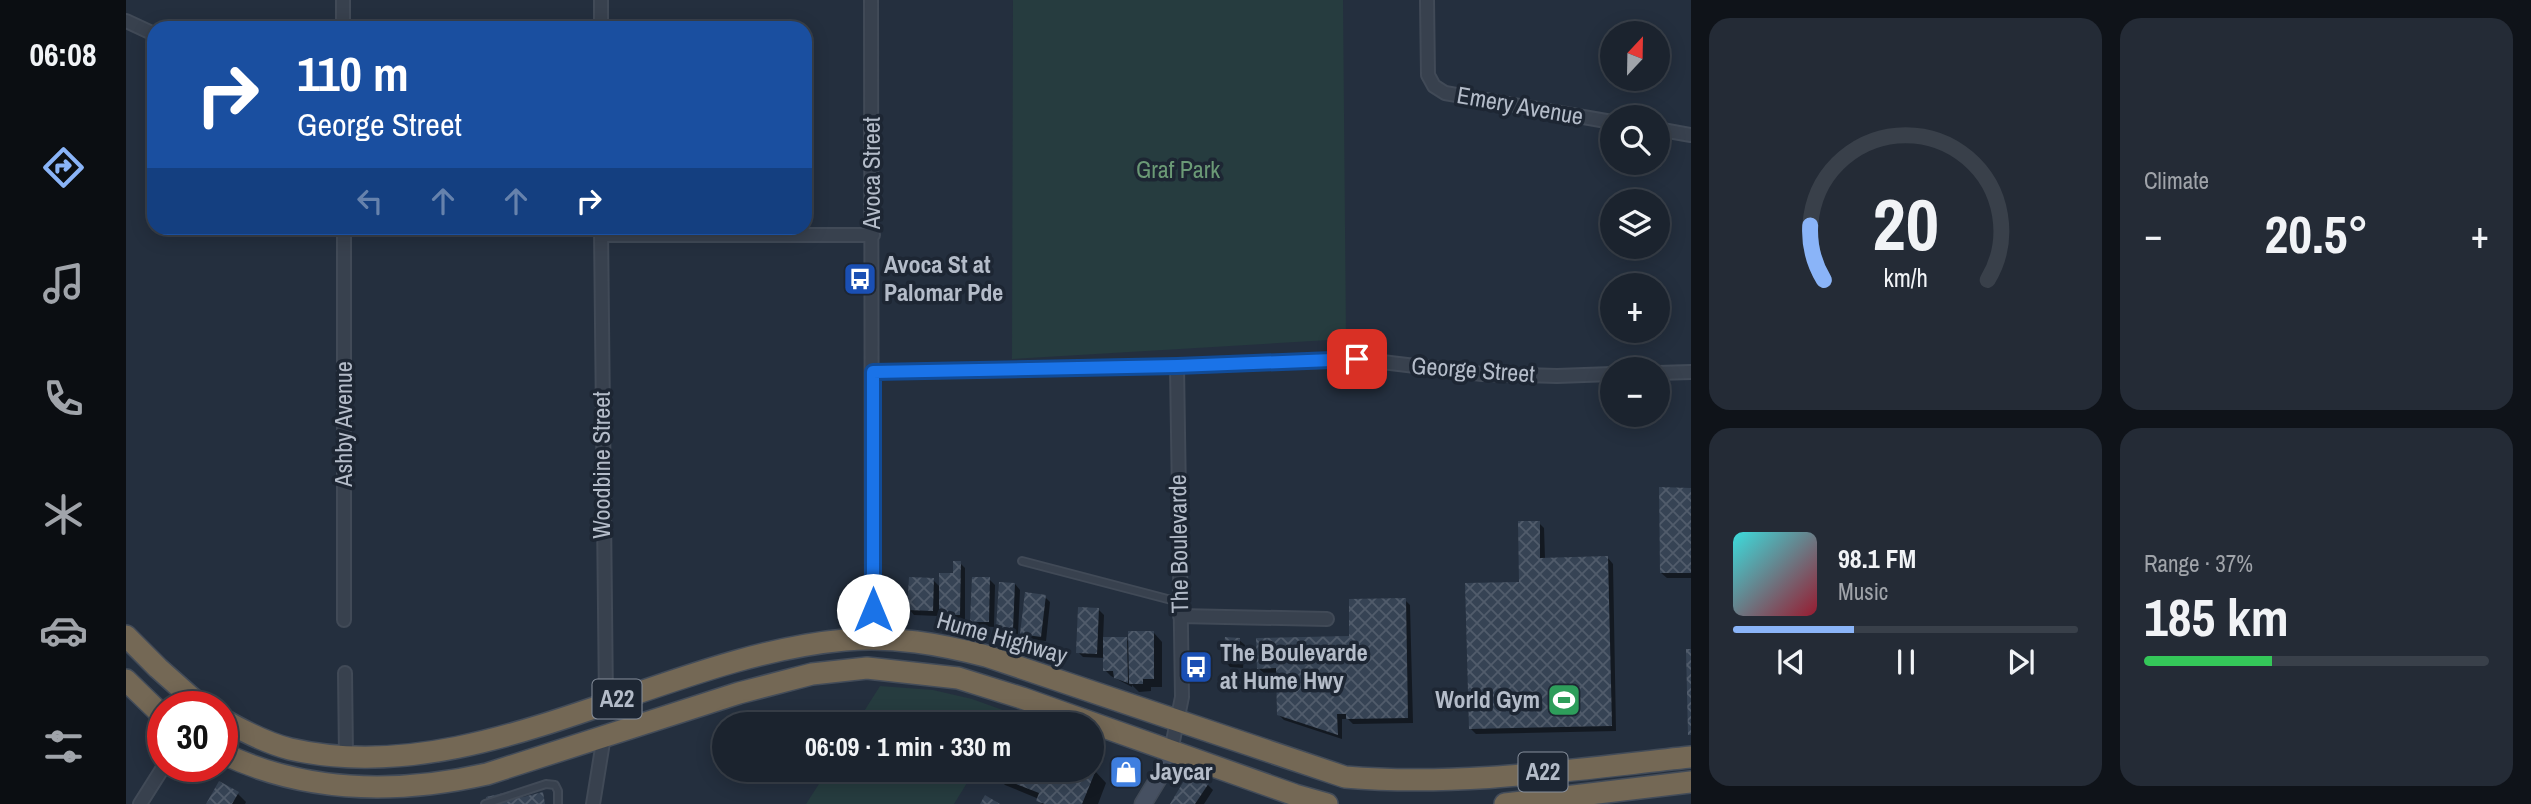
<!DOCTYPE html>
<meta charset="utf-8">
<style>
:root{--surface:#1b232e;--page:#242b36;--text:#f1f3f6;--muted:#a0a4aa;--line:#39404a;--accent:#8ab4f8}
body{margin:0;font-family:"Archivo Narrow",sans-serif;background:var(--page);color:var(--text);height:100vh;display:flex;flex-direction:column;font-size:26px;white-space:nowrap}
*{box-sizing:border-box;margin:0}
p{font-size:23px;color:var(--muted)}
.icon{flex:none;width:38px;height:38px;fill:none;stroke:currentColor;stroke-width:2;stroke-linecap:round;stroke-linejoin:round}
.map{position:relative;flex:1;overflow:hidden}
.panel{display:flex;flex-direction:column;gap:18px;padding:18px;background:#0f1319;width:840px}
.panel>*{flex:none}
.guide{position:absolute;left:21px;top:21px;width:665px;height:214px;border-radius:21px;box-shadow:0 4px 18px #0003,0 0 0 2px var(--line);background:#1a4fa0;color:#fff;overflow:hidden}
.needle{width:46px;rotate:22deg}
.tools{position:absolute;left:1474px;top:21px;display:grid;gap:14px}
.tools a{display:grid;place-items:center;width:70px;height:70px;border-radius:50%;background:var(--surface);box-shadow:0 4px 18px #0003,0 0 0 2px var(--line);font-size:35px}
.speed{position:absolute;left:21px;top:691px;display:flex;gap:14px;font-size:35px;font-weight:700;text-align:center}
.speed>*{display:grid;place-content:center;width:91px;height:91px;border-radius:50%;background:var(--surface);box-shadow:0 4px 18px #0003,0 0 0 2px var(--line);line-height:1}
.speed .limit{border:10px solid #d22;background:#fff;color:#111}
.pin{position:absolute;display:grid;place-items:center;width:60px;height:60px;color:#fff;margin:-30px;border-radius:14px;box-shadow:0 4px 10px #0006}
.me{position:absolute;width:77px;margin:-38px;rotate:0deg;stroke-linejoin:round;filter:drop-shadow(0 0 5px #0008)}
.turn{display:flex;align-items:center;gap:24px;height:147px;padding:0 35px;font-size:32px}
.turn .icon{width:91px;height:91px;stroke-width:2.5}
.turn b{display:block;font-size:49px;line-height:60px}
.lanes{display:flex;align-items:center;height:66px;padding:0 35px;background:#0003;justify-content:center;gap:35px;direction:ltr}
.lanes .off{opacity:.35}
.big{font-size:52px;font-weight:800;line-height:1.1}
.panel .card{flex:1;display:flex;flex-direction:column;justify-content:center;gap:10px;min-width:0;padding:0 24px;border-radius:21px;background:var(--page)}
.panel .dial{align-items:center;gap:0}
.dial svg{height:182px;overflow:visible;fill:none;stroke:var(--line);stroke-width:7;stroke-linecap:round;text-anchor:middle}
.dial text{fill:var(--text);stroke:none}
.song{display:flex;align-items:center;gap:21px}
.cover{width:84px;height:84px;border-radius:10px;background:linear-gradient(135deg,hsl(180 70% 55%),hsl(350 70% 35%))}
.played{height:7px;border-radius:4px;background:linear-gradient(90deg,var(--accent) 35%,var(--line) 35%)}
.keys{display:flex;justify-content:space-around;direction:ltr}
.heat{display:flex;justify-content:space-between;align-items:center;font-size:38px;direction:ltr}
.charge{height:10px;border-radius:5px;background:linear-gradient(90deg,#34c759 37%,var(--line) 0)}
.panel .tiles{flex:1;display:grid;gap:18px;grid-template-columns:repeat(2,1fr)}
.trip{position:absolute;left:586px;top:712px;width:392px;height:70px;border-radius:35px;background:var(--surface);box-shadow:0 4px 18px #0003,0 0 0 2px var(--line);font-weight:800;line-height:70px;text-align:center}
main{display:flex;flex:1;min-height:0}
.dock{display:flex;flex-direction:column;width:126px;justify-content:space-around;align-items:center;background:#0b0e12;color:var(--muted)}
.dock .icon{width:49px;height:49px}
.dock .active{color:var(--accent)}
.dock b{font-size:32px;color:var(--text)}
.map>svg:first-child{display:block}
.green{fill:#263c3f}
.shadow{fill:#0007}
.building{fill:url(#building-cross-hatch)}
.lines{fill:none;stroke-linecap:round;stroke-linejoin:round}
.lane-casing{stroke:#414a57;stroke-width:10}
.street-casing{stroke:#414a57;stroke-width:16}
.secondary-casing{stroke:#414a57;stroke-width:19}
.highway-casing{stroke:#434c59;stroke-width:24}
.lane{stroke:#38414e;stroke-width:6}
.street{stroke:#38414e;stroke-width:12}
.secondary{stroke:#465061;stroke-width:16}
.highway{stroke:#746855;stroke-width:21}
.route-casing{stroke:#114b97;stroke-width:18}
.route{stroke:#1a73e8;stroke-width:12}
.labels{text-anchor:middle;stroke-width:7;stroke-linejoin:round;paint-order:stroke}
.shield{fill:#1d2633;stroke:#878f9c;stroke-width:2}
.shield-label{font-size:23px;font-weight:bold;fill:#b4bcc9}
.street-label{font-size:24px;fill:#b4bcc9;stroke:#1d2633}
.park-label{font-size:24px;fill:#6b9a76;stroke:#1d2633}
.poi-label{font-size:24px;font-weight:bold;fill:#b4bcc9;stroke:#1d2633;text-anchor:start}
</style>
<main>
<nav class="dock">
<b>06:08</b>
<svg class="icon active" aria-label="directions" viewBox="0 0 24 24"><path d="M12 3l9 9-9 9-9-9zM9 14v-3h6M13 9l2 2-2 2"/></svg>
<svg class="icon" aria-label="music" viewBox="0 0 24 24"><path d="M9 18V5l10-2v13"/><circle cx="6" cy="18" r="3"/><circle cx="16" cy="16" r="3"/></svg>
<svg class="icon" aria-label="phone" viewBox="0 0 24 24"><path d="M5 4h4l2 5-3 2q2 4 5 5l2-3 5 2v4C11 20 4 13 5 4z"/></svg>
<svg class="icon" aria-label="climate" viewBox="0 0 24 24"><path d="M12 3v18M4 7l16 10M4 17L20 7"/></svg>
<svg class="icon" aria-label="car" viewBox="0 0 24 24"><path d="M5 17H2v-5l4-1 3-4h7l3 4 3 1v5h-3M9 17h6M6 11h13"/><circle cx="7" cy="17" r="2"/><circle cx="17" cy="17" r="2"/></svg>
<svg class="icon" aria-label="filters" viewBox="0 0 24 24"><path d="M4 7h16M4 17h16"/><circle cx="9" cy="7" r="2"/><circle cx="15" cy="17" r="2"/></svg>
</nav>
<div class="map">
<svg width="1565" height="804" viewBox="0 0 1565 804">
<defs>
<pattern id="building-cross-hatch" width="8" height="8" patternUnits="userSpaceOnUse" patternTransform="scale(1.75)"><rect width="8" height="8" fill="#364354"/><path d="M0 0l8 8M0 8l8-8" fill="none" stroke="#515c6b"/></pattern>
</defs>
<rect width="100%" height="100%" fill="#242f3e"/>
<path class="green" d="M887,0H1217L1220,339L886,359Z
M754,686L807,690L846,699L885,713L877,724H730Z
M702,770H849L828,804H680Z"/>
<path class="shadow" d="M1565,489V578H1541L1535,573Z
M1413,523L1418,528L1419,559L1482,558L1487,564L1490,731L1350,734L1344,728L1395,583Z
M834,563L839,568V620H820L812,612V616L788,615L783,609L807,580L815,588L829,575Z
M863,579L869,585L868,627L852,626L846,621Z
M889,584L894,590L892,634L877,633L872,627Z
M919,597L924,602L920,641L901,639L895,633Z
M1279,600L1284,605L1287,723L1227,724L1222,719H1216V739L1158,720L1152,714V673H1138L1132,668L1225,638Z
M972,609L978,615L977,639H1000L1004,643L1028,633L1036,642V687H1025V691L1013,692L1006,685V687L985,676L979,670V658L957,657L952,652Z
M1113,640L1119,645L1117,668L1104,667L1099,661Z
M969,771L980,783L972,804H916L913,799L879,785L867,773Z
M1066,779L1082,785L1087,790L1078,804H1046Z
M112,794L120,802L119,804H82Z"/>
<path class="building" d="M1533,487L1565,488V573H1534Z
M1392,521H1414V558L1482,556L1486,726L1343,729L1339,583L1393,582Z
M827,561H835L834,615H813V573H827Z
M783,577L808,578L807,611L781,610Z
M846,577H864L863,622H844Z
M873,582L889,583L887,629L870,628Z
M899,592L920,595L915,637L894,634Z
M1280,598L1282,718L1220,719V714H1211L1212,735L1151,715L1150,668L1131,669L1130,638L1223,636V599Z
M952,607L973,608L971,654L950,653Z
M1002,631H1028V679H1017V684H1003Z
M977,637H1001L1002,683L988,678L987,671H977Z
M1099,637L1114,638L1112,663L1097,662Z
M1560,649H1565V735H1562Z
M966,768L970,770L956,804H919L910,801L913,793L865,774L867,770Z
M1066,777L1083,783L1069,804H1044L1059,779Z
M93,781L113,792L106,804H80Z
M395,789L397,797L417,792L419,804H361L360,797Z
M859,795L874,804H854Z"/>
<g class="lines">
<defs>
<path id="lane" d="M896,561L1053,602
M359,804L420,784L429,785L432,791V804"/>
<path id="street" d="M217,0V28
M475,0V28
M745,0L746,639
M1301,0L1302,75L1308,86L1319,93L1486,122
M0,21L28,34
M1531,129L1565,135
M218,228V620
M475,228L480,703
M475,235H747
M747,372L1051,366L1231,359L1356,374L1431,376L1486,374
M1531,373L1565,372
M1054,616L1201,619
M219,673L220,757
M1045,751L1056,697L1051,366
M14,804L38,766
M467,804L478,736"/>
<path id="secondary" d="M1017,804L1037,771L1045,751"/>
<path id="highway" d="M0,636L32,668L76,707
M0,680L37,716
M96,719C117,731 140,743 164,749C349,792 536,656 719,640C768,636 813,644 860,656L1219,777C1334,787 1451,769 1565,757
M96,753C179,793 272,794 361,774L613,693L686,674L741,668L832,678L896,698L1169,795L1201,804
M1379,804L1565,782"/>
</defs>
<use href="#lane" class="lane-casing"/>
<use href="#street" class="street-casing"/>
<use href="#secondary" class="secondary-casing"/>
<use href="#highway" class="highway-casing"/>
<use href="#lane" class="lane"/>
<use href="#street" class="street"/>
<use href="#secondary" class="secondary"/>
<use href="#highway" class="highway"/>
</g>
<g class="lines">
<defs>
<path id="route" d="M747,610V372L1051,366L1231,359"/>
</defs>
<use href="#route" class="route-casing"/>
<use href="#route" class="route"/>
</g>
<defs>
<symbol id="bus-square" viewBox="-11 -11 22 22"><rect x="-9" y="-9" width="18" height="18" rx="4" fill="#1a4fb4" stroke="#1d2633"/><path d="M-5-6H5V4H4V6H2V4H-2V6H-4V4H-5ZM-3.5-4V0h7V-4ZM-3.5 1.2v1.5H-2V1.2ZM2 1.2v1.5H3.5V1.2Z" fill="#fff"/></symbol>
<symbol id="stadium-square" viewBox="-11 -11 22 22"><rect x="-9" y="-9" width="18" height="18" rx="4" fill="#2e9e5b" stroke="#1d2633"/><path d="M0-5a6.5 5 0 1 0 0 10a6.5 5 0 1 0 0-10ZM-3.5-1.8h7v3.6h-7Z" fill="#fff"/></symbol>
<symbol id="shop-square" viewBox="-11 -11 22 22"><rect x="-9" y="-9" width="18" height="18" rx="4" fill="#3f7fe0" stroke="#1d2633"/><path d="M-5-2.5h2.3a2.7 3.5 0 0 1 5.4 0H5L5.5 6h-11ZM-1.5-2.5h3a1.5 2.3 0 0 0-3 0Z" fill="#fff"/></symbol>
</defs>
<g fill-rule="evenodd">
<use href="#bus-square" x="715" y="260" width="38" height="38"/>
<use href="#bus-square" x="1051" y="648" width="38" height="38"/>
<use href="#stadium-square" x="1419" y="681" width="38" height="38"/>
<use href="#shop-square" x="981" y="753" width="38" height="38"/>
</g>
<g class="labels">
<g class="shield">
<rect x="466.5" y="679.5" width="49" height="39" rx="5"/>
<rect x="1392.5" y="752.5" width="49" height="39" rx="5"/>
</g>
<g class="shield-label">
<text x="491" y="707">A22</text>
<text x="1417" y="780">A22</text>
</g>
<g class="street-label">
<text transform="translate(1394 106) rotate(10)" y="8">Emery Avenue</text>
<text transform="translate(746 173) rotate(-90)" y="8">Avoca Street</text>
<text transform="translate(1347 370) rotate(4)" y="8">George Street</text>
<text transform="translate(218 424) rotate(-90)" y="8">Ashby Avenue</text>
<text transform="translate(476 465) rotate(-90)" y="8">Woodbine Street</text>
<text transform="translate(1053 544) rotate(-91)" y="8">The Boulevarde</text>
<text transform="translate(876 638) rotate(16)" y="8">Hume Highway</text>
</g>
<g class="park-label">
<text x="1052" y="178">Graf Park</text>
</g>
<g class="poi-label">
<text x="758" y="273">Avoca St at<tspan x="758" dy="28">Palomar Pde</tspan></text>
<text x="1094" y="661">The Boulevarde<tspan x="1094" dy="28">at Hume Hwy</tspan></text>
<text x="1414" y="708" text-anchor="end">World Gym</text>
<text x="1024" y="780">Jaycar</text>
</g>
</g>
</svg>
<div class="tools">
<a><svg class="needle" viewBox="-14 -14 28 28"><path d="M0-13l5 13h-10z" fill="#e53935"/><path d="M0 13l5-13h-10z" fill="#a0a4aa"/></svg></a>
<a><svg class="icon" aria-label="search" viewBox="0 0 24 24"><circle cx="10" cy="10" r="6"/><path d="M15 15l6 6"/></svg></a>
<a><svg class="icon" aria-label="layers" viewBox="0 0 24 24"><path d="M12 4l9 5-9 5-9-5zM3 14l9 5 9-5"/></svg></a>
<a>+</a>
<a>−</a>
</div>
<div class="speed"><div class="limit">30</div></div>
<div class="pin" style="left:1231px;top:359px;background:#d93025"><svg class="icon" aria-label="arrive" viewBox="0 0 24 24"><path d="M6 21V4h12l-3 4 3 4H6"/></svg></div>
<svg class="me" style="left:747px;top:610px" viewBox="-20 -20 40 40"><circle r="19" fill="#fff"/><path d="M0-13L10 11 0 6-10 11z" fill="#1a73e8"/></svg>
<div class="trip">06:09 · 1 min · 330 m</div>
<div class="guide">
<div class="turn"><svg class="icon" aria-label="right" viewBox="0 0 24 24"><path d="M7 20v-9h11M14 6l5 5-5 5"/></svg><div><b>110 m</b>George Street</div></div>
<div class="lanes"><svg class="icon off" aria-label="left" viewBox="0 0 24 24"><path d="M17 20v-9H6M10 6l-5 5 5 5"/></svg><svg class="icon off" aria-label="ahead" viewBox="0 0 24 24"><path d="M12 20V5M6 11l6-6 6 6"/></svg><svg class="icon off" aria-label="ahead" viewBox="0 0 24 24"><path d="M12 20V5M6 11l6-6 6 6"/></svg><svg class="icon" aria-label="right" viewBox="0 0 24 24"><path d="M7 20v-9h11M14 6l5 5-5 5"/></svg></div>
</div>
</div>
<section class="panel">
<div class="tiles">
<div class="card dial"><svg viewBox="0 0 100 80">
<path d="M14 69A42 42 0 1 1 86 69"/>
<path d="M14 69A42 42 0 0 1 8 45" stroke="#8ab4f8"/>
<text x="50" y="56" font-size="32" font-weight="700">20</text>
<text x="50" y="72" font-size="11">km/h</text>
</svg></div>
<div class="card"><p>Climate</p>
<div class="heat"><a>−</a><b class="big">20.5°</b><a>+</a></div>
</div>
<div class="card">
<div class="song"><i class="cover"></i><div><b>98.1 FM</b><p>Music</p></div></div>
<div class="played"></div>
<div class="keys"><svg class="icon" aria-label="previous" viewBox="0 0 24 24"><path d="M18 5L8 12l10 7zM5 5v14"/></svg><svg class="icon" aria-label="pause" viewBox="0 0 24 24"><path d="M8 5v14M16 5v14"/></svg><svg class="icon" aria-label="next" viewBox="0 0 24 24"><path d="M6 5l10 7-10 7zM19 5v14"/></svg></div>
</div>
<div class="card"><p>Range · 37%</p><b class="big">185 km</b><div class="charge"></div></div>
</div>
</section>
</main>
